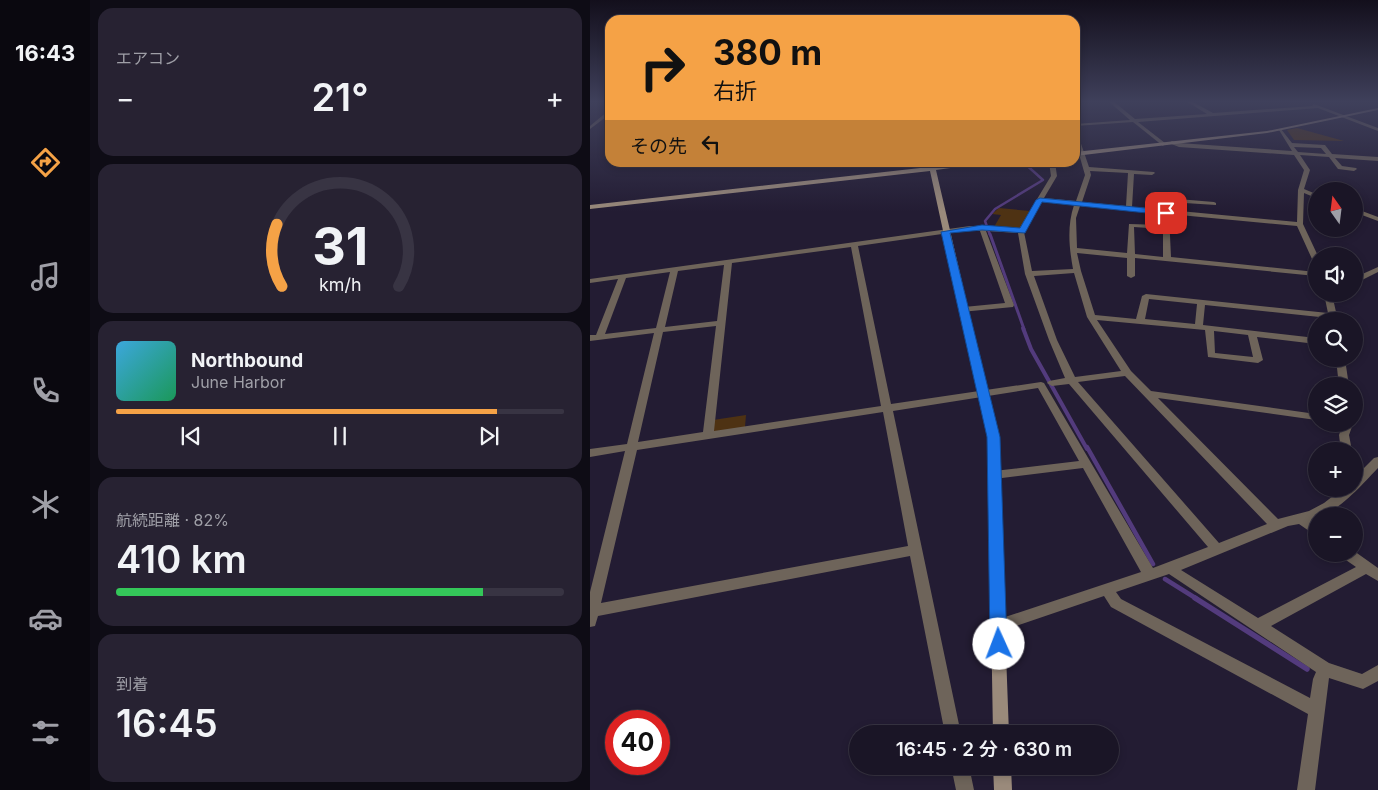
<!DOCTYPE html>
<html lang="ja">
<meta charset="utf-8">
<style>
:root{--surface:#1a1526;--page:#272232;--text:#f1f3f6;--muted:#9f9fa7;--line:#383443;--accent:#f5a246}
body{margin:0;font-family:Inter,"Noto Sans JP",sans-serif;background:var(--page);color:var(--text);height:100vh;display:flex;flex-direction:column;font-size:19px;white-space:nowrap}
*{box-sizing:border-box;margin:0}
p{font-size:16px;color:var(--muted)}
.icon{flex:none;width:28px;height:28px;fill:none;stroke:currentColor;stroke-width:2;stroke-linecap:round;stroke-linejoin:round}
.map{position:relative;flex:1;overflow:hidden}
.side{display:flex;flex-direction:column;gap:8px;padding:8px;background:#0e0c15;width:500px}
.side>*{flex:none}
.top-card{position:absolute;left:15px;top:15px;width:475px;height:152px;border-radius:15px;box-shadow:0 2px 8px #0003,0 0 0 1px var(--line);background:#f5a246;color:#111;overflow:hidden}
.needle{width:32px;rotate:346deg}
.tools{position:absolute;left:718px;top:182px;display:grid;gap:10px}
.tools a{display:grid;place-items:center;width:55px;height:55px;border-radius:50%;background:var(--surface);box-shadow:0 2px 8px #0003,0 0 0 1px var(--line);font-size:25px}
.speed{position:absolute;left:15px;top:710px;display:flex;gap:10px;font-size:25px;font-weight:700;text-align:center}
.speed>*{display:grid;place-content:center;width:65px;height:65px;border-radius:50%;background:var(--surface);box-shadow:0 2px 8px #0003,0 0 0 1px var(--line);line-height:1}
.speed .limit{border:8px solid #d22;background:#fff;color:#111}
.pin{position:absolute;display:grid;place-items:center;width:42px;height:42px;color:#fff;margin:-21px;border-radius:10px;box-shadow:0 2px 8px #0006}
.me{position:absolute;width:55px;margin:-28px;rotate:358deg;stroke-linejoin:round;filter:drop-shadow(0 0 4px #0008)}
.turn{display:flex;align-items:center;gap:18px;height:105px;padding:0 25px;font-size:22px}
.turn .icon{width:65px;height:65px;stroke-width:2.5}
.turn b{display:block;font-size:35px;line-height:42px}
.then{display:flex;align-items:center;height:48px;padding:0 25px;background:#0003;gap:10px;font-size:19px}
.big{font-size:38px;font-weight:600;line-height:1.1}
.side .card{flex:1;display:flex;flex-direction:column;justify-content:center;gap:8px;min-width:0;padding:0 18px;border-radius:15px;background:var(--page)}
.side .dial{align-items:center;gap:0}
.dial svg{height:130px;overflow:visible;fill:none;stroke:var(--line);stroke-width:7;stroke-linecap:round;text-anchor:middle}
.dial text{fill:var(--text);stroke:none}
.song{display:flex;align-items:center;gap:15px}
.cover{width:60px;height:60px;border-radius:8px;background:linear-gradient(135deg,hsl(200 70% 55%),hsl(150 70% 35%))}
.played{height:5px;border-radius:2px;background:linear-gradient(90deg,var(--accent) 85%,var(--line) 85%)}
.keys{display:flex;justify-content:space-around;direction:ltr}
.heat{display:flex;justify-content:space-between;align-items:center;font-size:28px;direction:ltr}
.charge{height:8px;border-radius:4px;background:linear-gradient(90deg,#34c759 82%,var(--line) 0)}
.trip{position:absolute;left:259px;top:725px;width:270px;height:50px;border-radius:25px;background:var(--surface);box-shadow:0 2px 8px #0003,0 0 0 1px var(--line);font-weight:600;line-height:50px;text-align:center}
main{display:flex;flex:1;min-height:0}
.dock{display:flex;flex-direction:column;width:90px;justify-content:space-around;align-items:center;background:#0a080f;color:var(--muted)}
.dock .icon{width:35px;height:35px}
.dock .selected{color:var(--accent)}
.dock b{font-size:22px;color:var(--text)}
.map>svg:first-child{display:block}
.green{fill:#4e3213}
.lines{fill:none;stroke-linecap:round;stroke-linejoin:round}
.stream-far4{stroke:#533b7d;stroke-width:2.5}
.stream-far3{stroke:#533b7d;stroke-width:3}
.stream-far2{stroke:#533b7d;stroke-width:4}
.stream-far1{stroke:#533b7d;stroke-width:4.5}
.stream{stroke:#533b7d;stroke-width:5.5}
.street{fill:#6e645a;fill-rule:evenodd}
.secondary{fill:#9a8a7b;fill-rule:evenodd}
.route{fill:#1a73e8;stroke:#114b97}
</style>
<main>
<nav class="dock">
<b>16:43</b>
<svg class="icon selected" aria-label="directions" viewBox="0 0 24 24"><path d="M12 3l9 9-9 9-9-9zM9 14v-3h6M13 9l2 2-2 2"/></svg>
<svg class="icon" aria-label="music" viewBox="0 0 24 24"><path d="M9 18V5l10-2v13"/><circle cx="6" cy="18" r="3"/><circle cx="16" cy="16" r="3"/></svg>
<svg class="icon" aria-label="phone" viewBox="0 0 24 24"><path d="M5 4h4l2 5-3 2q2 4 5 5l2-3 5 2v4C11 20 4 13 5 4z"/></svg>
<svg class="icon" aria-label="climate" viewBox="0 0 24 24"><path d="M12 3v18M4 7l16 10M4 17L20 7"/></svg>
<svg class="icon" aria-label="car" viewBox="0 0 24 24"><path d="M5 17H2v-5l4-1 3-4h7l3 4 3 1v5h-3M9 17h6M6 11h13"/><circle cx="7" cy="17" r="2"/><circle cx="17" cy="17" r="2"/></svg>
<svg class="icon" aria-label="filters" viewBox="0 0 24 24"><path d="M4 7h16M4 17h16"/><circle cx="9" cy="7" r="2"/><circle cx="15" cy="17" r="2"/></svg>
</nav>
<section class="side">
<div class="card"><p>エアコン</p>
<div class="heat"><a>−</a><b class="big">21°</b><a>+</a></div>
</div>
<div class="card dial"><svg viewBox="0 0 100 80">
<path d="M14 69A42 42 0 1 1 86 69"/>
<path d="M14 69A42 42 0 0 1 11 31" stroke="#f5a246"/>
<text x="50" y="56" font-size="32" font-weight="700">31</text>
<text x="50" y="72" font-size="11">km/h</text>
</svg></div>
<div class="card">
<div class="song"><i class="cover"></i><div><b>Northbound</b><p>June Harbor</p></div></div>
<div class="played"></div>
<div class="keys"><svg class="icon" aria-label="previous" viewBox="0 0 24 24"><path d="M18 5L8 12l10 7zM5 5v14"/></svg><svg class="icon" aria-label="pause" viewBox="0 0 24 24"><path d="M8 5v14M16 5v14"/></svg><svg class="icon" aria-label="next" viewBox="0 0 24 24"><path d="M6 5l10 7-10 7zM19 5v14"/></svg></div>
</div>
<div class="card"><p>航続距離 · 82%</p><b class="big">410 km</b><div class="charge"></div></div>
<div class="card"><p>到着</p><b class="big">16:45</b></div>
</section>
<div class="map">
<svg width="788" height="790" viewBox="0 0 788 790">
<rect width="100%" height="100%" fill="#231c33"/>
<path class="green" d="M707,128L754,141L704,140L697,130Z
M409,208L440,211L432,229L428,230L404,227L411,215L402,214Z
M156,415L155,427L124,432L122,430L123,420Z"/>
<g class="lines">
<path class="stream-far4" d="M400,235L395,221L405,209L453,180L433,162"/>
<path class="stream-far3" d="M400,234L434,329"/>
<path class="stream-far2" d="M433,328L441,349L497,449"/>
<path class="stream-far1" d="M497,447L563,564
M575,579L607,599"/>
<path class="stream" d="M605,598L717,669"/>
<path class="street" d="M485,101H497L485,103Z
M518,101H523L545,119L617,114L596,101H601L623,113L723,106L722,105L724,104L788,128V131L728,108L548,122L575,143L573,146L543,122L485,126V124L540,120Z
M18,111H20V114L0,129V126Z
M691,129L702,143L735,145L742,154L788,157V161L745,158L752,166L766,168L767,169L764,171L748,169L739,157L710,155L720,170L714,189L726,194V198L714,193L713,224L728,256H726V261L722,259L707,226L579,214L581,257L726,272V276L545,258V276L541,278L537,276V258L487,253L491,271L505,315L546,319L552,296L556,294L738,313L734,294H742L748,321H740L739,318L615,305L613,325L726,338V344L667,337L673,360L668,363L618,357L615,330L507,320L541,371L561,391L726,414V420L568,398L688,519L719,511L734,503L752,489H764V478L784,458L788,457V468C775,481 746,516 726,516V519L722,520L726,523V535L722,533L709,524L698,526L591,570L668,618L766,567L753,558L752,554H764V551L788,568V581L776,574L681,626L739,663L772,674L788,665V681L773,689L739,678L725,790H707L718,714L521,607L514,596L408,632L403,631L401,626L403,621L551,572L493,468L404,479L400,478L398,475L400,472L404,471L489,461L448,388L303,411L371,734H355L320,556L8,616L5,626L0,627V592L35,451L0,457V449L37,444L64,333L0,341V335H6L28,279L0,283V279L380,226L429,229L461,176L459,162H465L467,176L454,198L486,201L495,175L485,140V131L487,132L499,167L564,172L565,173L562,175L544,174L542,207L573,209V200L576,198L624,202L626,203V205L579,202V210L707,222L708,190L714,170L704,155L589,147L579,143L582,141L589,143L702,151L689,130ZM704,147L731,148L736,154L708,152ZM500,171L538,173L536,206L492,202L501,175ZM452,202L484,205C477,226 479,247 483,269L442,271L434,232ZM490,206L573,213V225L539,224L537,253L487,248L486,218ZM544,227L573,229V257L545,254ZM380,230L390,231L415,303L374,307L370,310L371,312L423,307L424,305L396,231L428,233L435,274L459,340L475,378L459,381L457,383L462,386L479,384L618,547L563,568L454,383L451,382L301,404L268,246ZM261,247L291,406L124,431L142,263ZM134,265L127,321L75,327L88,271ZM80,272L66,328L15,334L36,278ZM484,273L497,317L531,371L485,377L467,340L444,276ZM559,299L607,304L605,324L555,319ZM126,326L113,432L48,442L73,332ZM624,331L658,335L663,357L625,353ZM535,376L677,524L629,543L488,382ZM293,412L318,546L11,603L47,450ZM579,574L726,672L723,679L720,698L531,599L526,592Z
M764,208L788,217V221L764,212Z
M788,267V272L772,280L764,279V275L768,276Z
M746,359H755L759,386H749Z
M753,424H763L759,435L762,451H751L749,435Z
M361,766H379L384,790H366Z"/>
<path class="secondary" d="M788,108V110L677,133L485,156V152L677,131Z
M338,162H344L345,167L383,162H404L346,170L408,437L419,734H403L398,437L340,171L0,209V205L339,167Z
M403,766H421L422,790H404Z"/>
</g>
<linearGradient id="sky" x2="0" y2="1"><stop stop-color="#130f1c"/><stop offset="0.48" stop-color="#3f405b"/><stop offset="1" stop-color="#3f405b" stop-opacity="0"/></linearGradient>
<rect width="788" height="212" fill="url(#sky)"/>
<path class="route" d="M450,198L576,210L580,213L576,215L452,202L435,233L392,230L360,233L410,437L417,644L415,650L409,652L403,650L400,644L397,437L351,232L392,225L430,228L446,200Z"/>
</svg>
<div class="tools">
<a><svg class="needle" viewBox="-14 -14 28 28"><path d="M0-13l5 13h-10z" fill="#e53935"/><path d="M0 13l5-13h-10z" fill="#9f9fa7"/></svg></a>
<a><svg class="icon" aria-label="sound" viewBox="0 0 24 24"><path d="M4 9h4l5-4v14l-5-4H4zM17 9q2 3 0 6"/></svg></a>
<a><svg class="icon" aria-label="search" viewBox="0 0 24 24"><circle cx="10" cy="10" r="6"/><path d="M15 15l6 6"/></svg></a>
<a><svg class="icon" aria-label="layers" viewBox="0 0 24 24"><path d="M12 4l9 5-9 5-9-5zM3 14l9 5 9-5"/></svg></a>
<a>+</a>
<a>−</a>
</div>
<div class="speed"><div class="limit">40</div></div>
<div class="pin" style="left:576px;top:213px;background:#d93025"><svg class="icon" aria-label="arrive" viewBox="0 0 24 24"><path d="M6 21V4h12l-3 4 3 4H6"/></svg></div>
<svg class="me" style="left:409px;top:644px" viewBox="-20 -20 40 40"><circle r="19" fill="#fff"/><path d="M0-13L10 11 0 6-10 11z" fill="#1a73e8"/></svg>
<div class="trip">16:45 · 2 分 · 630 m</div>
<div class="top-card">
<div class="turn"><svg class="icon" aria-label="right" viewBox="0 0 24 24"><path d="M7 20v-9h11M14 6l5 5-5 5"/></svg><div><b>380 m</b>右折</div></div>
<div class="then">その先<svg class="icon" aria-label="left" viewBox="0 0 24 24"><path d="M17 20v-9H6M10 6l-5 5 5 5"/></svg></div>
</div>
</div>
</main>
